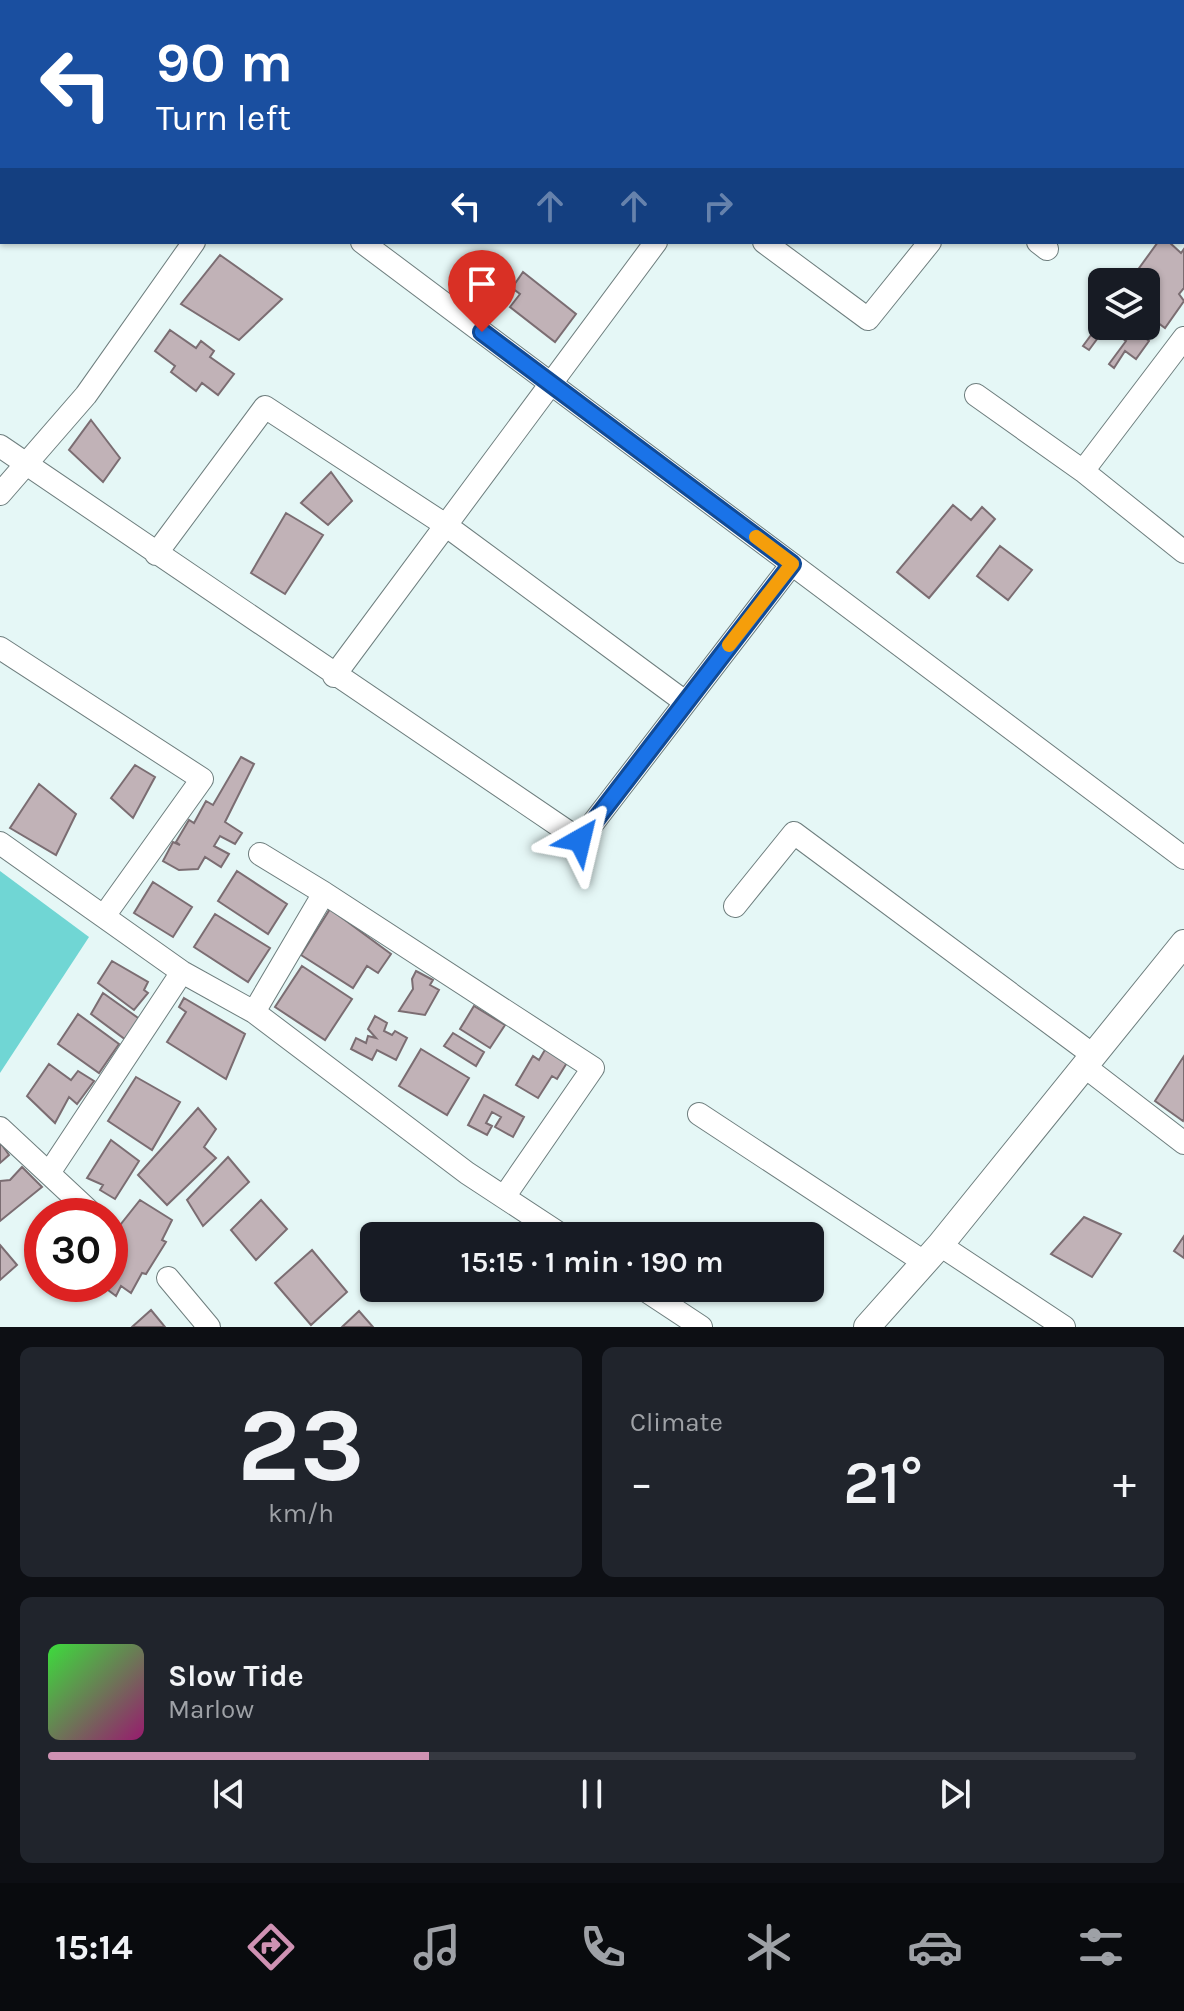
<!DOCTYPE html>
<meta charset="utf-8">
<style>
:root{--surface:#171b24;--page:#20242c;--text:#f1f3f6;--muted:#9ea1a6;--line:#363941;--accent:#cf92b3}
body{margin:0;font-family:Karla,sans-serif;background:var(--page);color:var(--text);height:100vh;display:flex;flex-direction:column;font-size:30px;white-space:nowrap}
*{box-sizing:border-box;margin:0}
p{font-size:26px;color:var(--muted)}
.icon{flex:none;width:44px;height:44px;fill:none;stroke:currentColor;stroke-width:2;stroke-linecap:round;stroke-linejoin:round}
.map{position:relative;height:1327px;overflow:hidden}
.details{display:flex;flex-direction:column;gap:20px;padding:20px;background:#0d0f14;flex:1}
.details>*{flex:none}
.banner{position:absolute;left:0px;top:0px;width:1184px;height:244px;box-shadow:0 2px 6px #0004;background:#1a4fa0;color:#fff;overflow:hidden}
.tools{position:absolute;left:1088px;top:268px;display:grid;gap:16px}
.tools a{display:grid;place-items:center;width:72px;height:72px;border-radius:12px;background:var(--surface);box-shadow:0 2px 6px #0004;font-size:40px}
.speed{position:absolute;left:24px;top:1198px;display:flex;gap:16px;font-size:40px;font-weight:700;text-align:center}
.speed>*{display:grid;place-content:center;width:104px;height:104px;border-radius:50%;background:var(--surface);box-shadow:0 2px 6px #0004;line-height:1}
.speed .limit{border:12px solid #d22;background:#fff;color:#111}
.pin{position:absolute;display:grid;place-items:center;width:68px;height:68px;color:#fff;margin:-82px -34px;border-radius:50% 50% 50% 0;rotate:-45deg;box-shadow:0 0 8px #0007}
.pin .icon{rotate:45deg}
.me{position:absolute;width:88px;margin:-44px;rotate:37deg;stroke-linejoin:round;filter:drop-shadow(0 0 6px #0008)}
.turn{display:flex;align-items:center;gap:28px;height:168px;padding:0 24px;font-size:36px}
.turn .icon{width:104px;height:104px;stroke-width:2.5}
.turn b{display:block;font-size:56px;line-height:68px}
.lanes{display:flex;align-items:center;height:76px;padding:0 24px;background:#0003;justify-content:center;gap:40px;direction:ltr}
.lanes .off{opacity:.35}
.big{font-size:60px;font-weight:600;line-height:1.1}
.details .tile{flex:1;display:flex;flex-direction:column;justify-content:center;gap:12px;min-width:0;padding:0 28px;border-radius:12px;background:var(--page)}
.details .dial{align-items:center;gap:0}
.dial b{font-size:104px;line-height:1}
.song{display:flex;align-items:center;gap:24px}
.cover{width:96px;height:96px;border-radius:12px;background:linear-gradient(135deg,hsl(120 70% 55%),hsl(320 70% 35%))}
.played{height:8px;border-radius:4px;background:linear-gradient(90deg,var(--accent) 35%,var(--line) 35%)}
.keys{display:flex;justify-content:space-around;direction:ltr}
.heat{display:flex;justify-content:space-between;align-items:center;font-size:44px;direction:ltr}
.details .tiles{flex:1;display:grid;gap:20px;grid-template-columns:1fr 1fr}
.tile:last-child{grid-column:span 2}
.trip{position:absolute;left:360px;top:1222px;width:464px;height:80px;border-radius:12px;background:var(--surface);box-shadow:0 2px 6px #0004;font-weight:600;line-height:80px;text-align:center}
.dock{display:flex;height:128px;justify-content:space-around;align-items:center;background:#090b0e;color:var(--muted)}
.dock .icon{width:56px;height:56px}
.dock .on{color:var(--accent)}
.dock b{font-size:36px;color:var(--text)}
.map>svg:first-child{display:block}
.green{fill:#70d6d4}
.building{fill:#c1b2b7;stroke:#7b6d72;stroke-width:2}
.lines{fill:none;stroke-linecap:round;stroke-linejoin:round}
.minor-casing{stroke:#6e7e7e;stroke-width:24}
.tertiary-casing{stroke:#6e7e7e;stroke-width:28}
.minor{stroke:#fff;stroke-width:22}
.tertiary{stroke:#fff;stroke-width:26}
.route-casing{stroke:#114b97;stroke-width:20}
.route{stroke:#1a73e8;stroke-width:14}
.slow{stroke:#f59e0b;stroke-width:14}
</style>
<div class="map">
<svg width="1184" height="1327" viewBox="0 0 1184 1327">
<rect width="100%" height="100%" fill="#e5f7f6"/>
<path class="green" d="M0,871L89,937L0,1073Z"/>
<path class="building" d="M0,0L53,2H2L0,120Z
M621,0H688L687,2Z
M1158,242H1169L1181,253L1184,249V288L1179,294L1184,301L1165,328L1154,320L1143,336L1149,341L1136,359L1125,351L1114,368L1109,364L1126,341L1106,327L1089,350L1083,346L1102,320V326H1146V282H1129Z
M220,255L282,299L239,340L181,304Z
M523,272L576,314L555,342L510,307L520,294L512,288Z
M170,330L196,348L201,341L214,351L210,357L234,374L218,395L202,383L196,391L171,372L175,366L155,351Z
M91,420L120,458L103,482L69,450Z
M331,472L352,501L328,525L301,503Z
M953,505L971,520L982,507L995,519L929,598L897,572Z
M286,513L323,535L285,594L251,573Z
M1000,546L1032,570L1008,600L977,576Z
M241,757L254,764L225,822L242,833L235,844L220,836L214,846L229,854L221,867L205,857L198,869L179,870L163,861L173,842L180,845L176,842L189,820L194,823L206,801L213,805Z
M135,765L155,777L133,818L111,798Z
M39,784L76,814L56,855L10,828Z
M237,871L287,904L268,934L218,901Z
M153,882L192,907L173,937L134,913Z
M330,909L391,954L378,973L367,966L353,988L301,955Z
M215,914L270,948L248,982L194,947Z
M112,961L148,982L144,990L148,993L134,1010L98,983Z
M302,966L352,999L325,1040L275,1007Z
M416,971L433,980L430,985L439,990L425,1015L399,1011L413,989L412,979Z
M103,993L141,1020L126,1040L91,1014Z
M184,998L245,1034L226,1079L167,1042L186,1012L179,1007Z
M474,1006L505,1025L490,1048L460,1029Z
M78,1014L119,1044L99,1073L58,1044Z
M375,1016L387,1023L384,1031L392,1035L395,1031L407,1038L396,1060L377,1050L372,1060L351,1049L356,1038L366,1043L368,1036L376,1038L368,1029Z
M453,1033L484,1052L476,1066L444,1046Z
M546,1048L568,1061L557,1079L552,1076L538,1098L516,1085L533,1056L539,1060Z
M421,1049L469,1078L447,1115L399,1086Z
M1184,1056V1119L1183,1121L1155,1101Z
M49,1064L71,1080L78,1071L94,1081L77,1104L69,1097L55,1123L27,1096Z
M136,1077L180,1102L152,1150L108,1121Z
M484,1095L524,1117L513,1137L495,1127L501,1117L492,1112L486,1123L492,1126L487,1135L468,1125Z
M198,1108L216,1129L204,1147L216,1158L167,1205L138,1175Z
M111,1140L139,1161L115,1199L100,1190L103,1185L87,1178Z
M0,1142L9,1155L0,1163Z
M228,1157L249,1182L203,1226L187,1200Z
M22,1167L42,1187L0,1221V1181L10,1180Z
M140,1200L172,1220L162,1240L166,1242L146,1274L142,1273L131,1293L121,1286L116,1296L100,1284H110V1260L124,1236L117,1229Z
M261,1200L287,1229L256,1260L231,1230Z
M1084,1217L1121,1234L1092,1277L1051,1254Z
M42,1231V1263L26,1245Z
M1184,1236V1258L1174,1251Z
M0,1245L17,1265L0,1280Z
M312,1250L347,1292L311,1325L275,1283Z
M151,1310L165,1327H132Z
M359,1311L373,1327H342Z"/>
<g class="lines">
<defs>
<path id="minor" d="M435,0L437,2
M374,2L375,0
M575,2L576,0
M834,2L835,0
M1122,2L1124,0
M362,242L1184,858
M764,242L868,319L930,242
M1038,242L1047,249
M1184,338L1083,471L1184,552
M976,395L1083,471
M0,446L580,840L792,564
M0,494L86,395L194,242
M156,554L265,407L444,524L685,702
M0,648L202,779L104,916
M334,676L656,242
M0,843L182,972L254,1012L467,1173L563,1236
M260,854L324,893
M735,906L794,833L1093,1055
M254,1012L324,893L593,1068L504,1197
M1084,1066L1184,1143
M699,1114L924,1262
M0,1128L88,1210
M49,1173L182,972
M940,1245L1064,1327
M168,1278L209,1327
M642,1288L701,1327"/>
<path id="tertiary" d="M1149,0L1151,2
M1182,32L1184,34
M867,1327L940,1245L1184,943"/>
</defs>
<use href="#minor" class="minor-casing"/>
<use href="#tertiary" class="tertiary-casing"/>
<use href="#minor" class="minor"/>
<use href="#tertiary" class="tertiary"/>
</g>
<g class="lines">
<defs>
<path id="route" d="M482,332L792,564L580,840"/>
</defs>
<use href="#route" class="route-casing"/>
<use href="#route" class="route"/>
<path class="slow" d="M729,645L792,564L756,537"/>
</g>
</svg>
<div class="tools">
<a><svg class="icon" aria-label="layers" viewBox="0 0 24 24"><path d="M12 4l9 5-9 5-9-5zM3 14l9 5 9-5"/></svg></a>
</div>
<div class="speed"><div class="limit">30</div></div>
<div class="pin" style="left:482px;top:332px;background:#d93025"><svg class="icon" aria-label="arrive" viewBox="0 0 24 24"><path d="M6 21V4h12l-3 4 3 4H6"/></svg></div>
<svg class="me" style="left:580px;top:840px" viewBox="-20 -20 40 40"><path d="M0-17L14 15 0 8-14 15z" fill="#1a73e8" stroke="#fff" stroke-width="4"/></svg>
<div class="trip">15:15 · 1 min · 190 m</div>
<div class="banner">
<div class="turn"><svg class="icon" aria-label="left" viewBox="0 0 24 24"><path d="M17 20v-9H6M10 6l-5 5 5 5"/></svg><div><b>90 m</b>Turn left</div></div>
<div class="lanes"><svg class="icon" aria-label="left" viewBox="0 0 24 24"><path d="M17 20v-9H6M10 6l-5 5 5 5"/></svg><svg class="icon off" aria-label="ahead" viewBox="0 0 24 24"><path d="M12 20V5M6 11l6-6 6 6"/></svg><svg class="icon off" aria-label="ahead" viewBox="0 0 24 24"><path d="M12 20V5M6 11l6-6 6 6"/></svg><svg class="icon off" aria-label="right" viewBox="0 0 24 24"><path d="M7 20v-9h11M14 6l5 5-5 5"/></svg></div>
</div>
</div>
<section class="details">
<div class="tiles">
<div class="tile dial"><b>23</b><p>km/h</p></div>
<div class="tile"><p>Climate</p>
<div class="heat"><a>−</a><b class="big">21°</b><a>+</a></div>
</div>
<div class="tile">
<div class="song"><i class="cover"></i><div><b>Slow Tide</b><p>Marlow</p></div></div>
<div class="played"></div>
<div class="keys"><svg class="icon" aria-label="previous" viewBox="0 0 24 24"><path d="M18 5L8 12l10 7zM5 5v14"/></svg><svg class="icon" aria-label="pause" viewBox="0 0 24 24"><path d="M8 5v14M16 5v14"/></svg><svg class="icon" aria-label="next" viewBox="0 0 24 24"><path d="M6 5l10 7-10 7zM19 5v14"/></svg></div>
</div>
</div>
</section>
<nav class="dock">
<b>15:14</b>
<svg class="icon on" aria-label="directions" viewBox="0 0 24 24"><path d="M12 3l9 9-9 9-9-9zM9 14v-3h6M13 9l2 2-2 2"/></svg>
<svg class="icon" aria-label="music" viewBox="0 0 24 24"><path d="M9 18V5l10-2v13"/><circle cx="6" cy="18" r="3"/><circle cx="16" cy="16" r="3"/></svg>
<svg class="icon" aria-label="phone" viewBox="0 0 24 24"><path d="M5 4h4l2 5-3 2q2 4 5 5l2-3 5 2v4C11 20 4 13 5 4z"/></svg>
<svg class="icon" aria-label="climate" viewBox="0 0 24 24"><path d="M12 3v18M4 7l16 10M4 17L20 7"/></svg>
<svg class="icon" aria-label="car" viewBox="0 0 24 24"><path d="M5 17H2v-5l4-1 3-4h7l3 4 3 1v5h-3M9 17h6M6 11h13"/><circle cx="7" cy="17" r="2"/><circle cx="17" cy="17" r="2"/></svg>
<svg class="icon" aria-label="filters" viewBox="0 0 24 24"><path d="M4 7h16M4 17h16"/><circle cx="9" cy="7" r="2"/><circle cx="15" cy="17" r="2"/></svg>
</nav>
